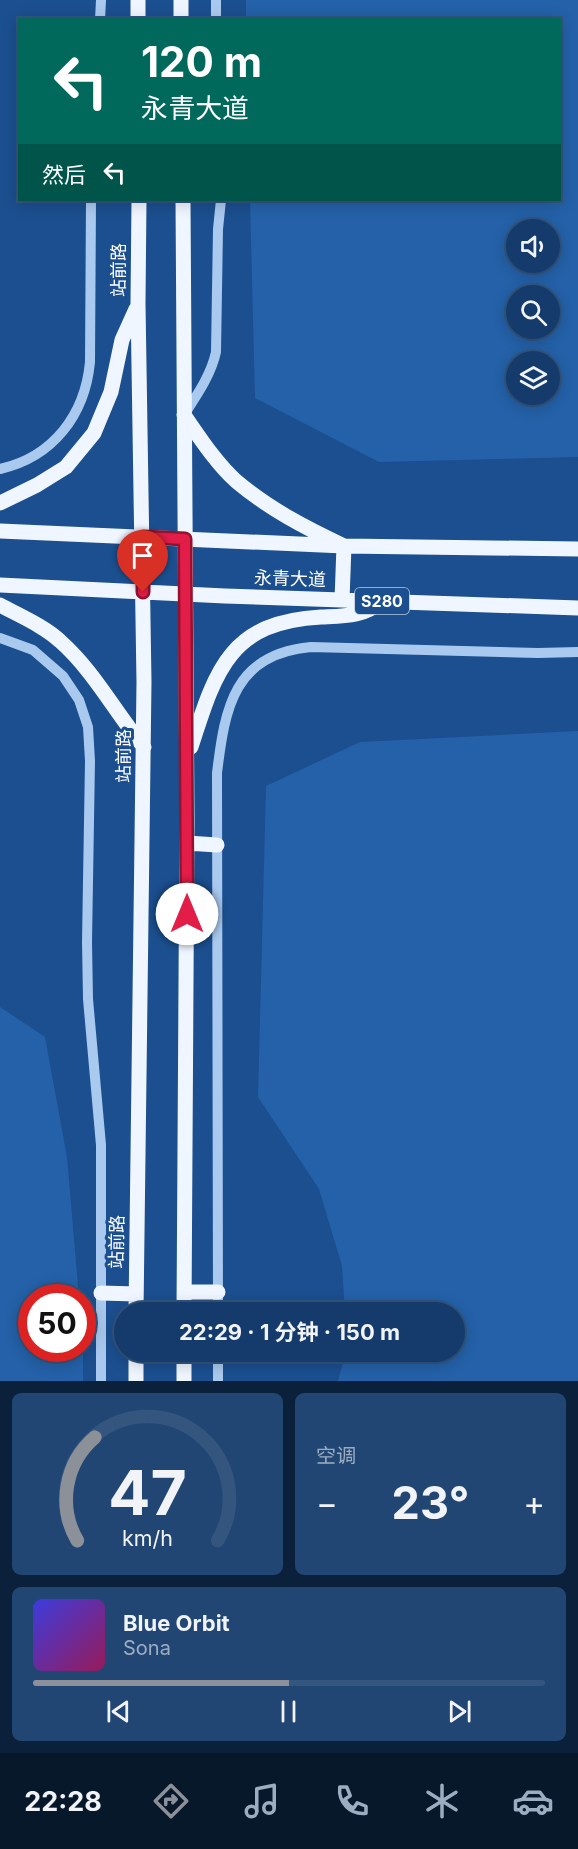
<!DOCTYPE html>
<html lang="zh">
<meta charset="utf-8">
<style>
:root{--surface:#143b6b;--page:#214673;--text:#f1f3f6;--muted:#9dadc1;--line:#33557e;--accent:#8c9099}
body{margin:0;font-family:Inter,"Noto Sans SC",sans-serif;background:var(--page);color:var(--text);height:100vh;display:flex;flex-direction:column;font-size:22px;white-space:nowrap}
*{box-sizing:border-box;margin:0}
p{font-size:20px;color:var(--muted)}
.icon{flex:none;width:33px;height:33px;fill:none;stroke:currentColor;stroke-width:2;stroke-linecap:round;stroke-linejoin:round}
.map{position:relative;height:1381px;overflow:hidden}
.panel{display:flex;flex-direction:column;gap:12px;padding:12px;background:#0b203b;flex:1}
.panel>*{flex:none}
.guide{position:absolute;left:18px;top:18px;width:543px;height:183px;border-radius:0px;box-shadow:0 3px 15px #0003,0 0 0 2px var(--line);background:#00695c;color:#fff;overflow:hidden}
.controls{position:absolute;left:506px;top:219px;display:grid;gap:12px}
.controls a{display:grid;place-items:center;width:54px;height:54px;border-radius:50%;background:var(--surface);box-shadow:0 3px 15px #0003,0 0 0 2px var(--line);font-size:30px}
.speed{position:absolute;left:18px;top:1284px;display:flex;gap:12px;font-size:30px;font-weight:700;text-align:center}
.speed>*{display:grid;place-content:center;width:78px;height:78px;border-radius:50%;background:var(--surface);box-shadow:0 3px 15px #0003,0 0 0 2px var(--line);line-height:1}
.speed .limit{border:9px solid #d22;background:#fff;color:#111}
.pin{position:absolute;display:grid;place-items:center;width:51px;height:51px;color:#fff;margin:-62px -26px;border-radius:50% 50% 50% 0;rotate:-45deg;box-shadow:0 0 6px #0007}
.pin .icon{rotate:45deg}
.me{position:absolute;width:66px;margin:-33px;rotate:0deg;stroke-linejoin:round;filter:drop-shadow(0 0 4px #0008)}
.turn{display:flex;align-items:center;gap:21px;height:126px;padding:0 24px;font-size:27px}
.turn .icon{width:78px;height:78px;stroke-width:2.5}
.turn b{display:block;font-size:42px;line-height:51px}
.then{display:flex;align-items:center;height:57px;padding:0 24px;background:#0003;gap:12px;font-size:22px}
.big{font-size:45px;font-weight:700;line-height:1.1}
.panel .widget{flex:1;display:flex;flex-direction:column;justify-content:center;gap:9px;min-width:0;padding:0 21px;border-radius:9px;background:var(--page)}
.panel .dial{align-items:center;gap:0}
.dial svg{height:156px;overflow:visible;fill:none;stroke:var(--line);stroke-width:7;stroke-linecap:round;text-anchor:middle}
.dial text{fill:var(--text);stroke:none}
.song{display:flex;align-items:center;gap:18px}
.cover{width:72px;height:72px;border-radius:9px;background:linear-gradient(135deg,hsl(240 70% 55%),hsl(330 70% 35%))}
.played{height:6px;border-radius:3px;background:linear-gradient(90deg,var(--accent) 50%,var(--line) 50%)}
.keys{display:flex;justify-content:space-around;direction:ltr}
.heat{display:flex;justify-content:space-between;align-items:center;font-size:33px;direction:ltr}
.panel .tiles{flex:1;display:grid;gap:12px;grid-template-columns:1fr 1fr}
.widget:last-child{grid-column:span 2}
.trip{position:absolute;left:114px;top:1302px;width:351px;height:60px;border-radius:30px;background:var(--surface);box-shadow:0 3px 15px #0003,0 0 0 2px var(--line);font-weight:700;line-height:60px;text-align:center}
.tabs{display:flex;height:96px;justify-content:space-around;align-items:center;background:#08182b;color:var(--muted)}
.tabs .icon{width:42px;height:42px}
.tabs .current{color:var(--accent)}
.tabs b{font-size:27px;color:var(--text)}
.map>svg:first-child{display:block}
.green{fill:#2461a8;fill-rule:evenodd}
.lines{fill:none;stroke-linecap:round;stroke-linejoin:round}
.minor{stroke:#a9c9ee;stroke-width:10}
.major{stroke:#f0f6ff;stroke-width:15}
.route-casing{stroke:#92132f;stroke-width:15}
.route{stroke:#e11d48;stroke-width:10}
.labels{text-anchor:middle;stroke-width:6;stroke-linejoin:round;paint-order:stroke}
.shield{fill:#1b4f8f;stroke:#bbcadd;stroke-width:1.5}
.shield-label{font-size:16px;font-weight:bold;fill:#fff}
.street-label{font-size:18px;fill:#fff;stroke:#1b4f8f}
</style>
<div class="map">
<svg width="578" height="1381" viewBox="0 0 578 1381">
<rect width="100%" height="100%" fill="#1b4f8f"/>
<path class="green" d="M246,0H578V457L379,462L255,398L250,200H560V20L246,19ZM516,230H549V262H516ZM516,296H549V328H516ZM516,362H549V394H516Z
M578,731V1381H338L346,1352H454V1312H345L342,1266L319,1189L258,1097L266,786L360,742Z
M0,1007L45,1037L67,1157L79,1297L32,1298V1348H82L83,1339V1381H0Z"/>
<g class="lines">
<path class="minor" d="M216,0V20
M100,20L101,0
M184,415C197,395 211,375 216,352L218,229L221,200
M0,469C53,457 85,415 90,362L91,200
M0,638L33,650L63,676L79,700L88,727L90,761L87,942L88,999L101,1145V1381
M218,1312L217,773C225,707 234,654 311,647L538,653L578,652
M218,1381V1352"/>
<path class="major" d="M138,0V20
M181,0V20
M183,200L187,820L184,1312
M184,415C200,438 216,463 236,481C269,509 306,528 344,546L342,600
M0,503L37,485L66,467L94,433L111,392L122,340L136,309
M0,531L344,546L578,549
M0,585L225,596L578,608
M0,605C20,616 44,626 60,641C94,671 115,712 144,747
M191,747C216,669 230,622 321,617C345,616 363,617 382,601
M187,843L217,845
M184,1292H218
M101,1293L136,1294
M136,1312L144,682L138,303L139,200
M136,1352V1381
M184,1381V1352"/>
</g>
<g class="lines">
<defs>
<path id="route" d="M143,592V537L185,539L187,914"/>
</defs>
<use href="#route" class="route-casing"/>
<use href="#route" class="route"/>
</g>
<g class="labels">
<rect class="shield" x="355" y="588" width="54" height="26" rx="4.5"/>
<g class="shield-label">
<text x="382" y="607">S280</text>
</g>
<g class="street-label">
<text transform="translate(119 270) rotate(-90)" y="6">站前路</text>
<text transform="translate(290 579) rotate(2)" y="6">永青大道</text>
<text transform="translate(124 756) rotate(-90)" y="6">站前路</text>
<text transform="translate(117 1242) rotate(-89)" y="6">站前路</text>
</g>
</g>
</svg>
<div class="controls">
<a><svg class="icon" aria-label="sound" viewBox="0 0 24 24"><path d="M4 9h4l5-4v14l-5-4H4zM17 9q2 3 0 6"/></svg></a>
<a><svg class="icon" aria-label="search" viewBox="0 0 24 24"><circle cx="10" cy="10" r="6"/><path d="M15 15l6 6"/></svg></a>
<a><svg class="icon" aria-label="layers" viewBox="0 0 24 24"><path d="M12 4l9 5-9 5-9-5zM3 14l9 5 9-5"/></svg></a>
</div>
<div class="speed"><div class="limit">50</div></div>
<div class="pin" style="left:143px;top:592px;background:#d93025"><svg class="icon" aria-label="arrive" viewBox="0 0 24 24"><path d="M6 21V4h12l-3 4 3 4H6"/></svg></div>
<svg class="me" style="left:187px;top:914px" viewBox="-20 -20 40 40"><circle r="19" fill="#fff"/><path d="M0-13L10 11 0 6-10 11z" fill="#e11d48"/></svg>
<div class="trip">22:29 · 1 分钟 · 150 m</div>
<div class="guide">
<div class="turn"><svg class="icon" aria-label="left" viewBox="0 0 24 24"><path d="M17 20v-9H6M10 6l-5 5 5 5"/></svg><div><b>120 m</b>永青大道</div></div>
<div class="then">然后<svg class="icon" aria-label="left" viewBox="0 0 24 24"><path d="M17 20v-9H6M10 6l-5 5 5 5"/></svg></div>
</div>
</div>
<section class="panel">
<div class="tiles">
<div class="widget dial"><svg viewBox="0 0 100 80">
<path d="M14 69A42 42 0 1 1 86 69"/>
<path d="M14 69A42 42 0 0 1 23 16" stroke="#8c9099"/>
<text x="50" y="56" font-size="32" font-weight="700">47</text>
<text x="50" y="72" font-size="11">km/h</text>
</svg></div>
<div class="widget"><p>空调</p>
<div class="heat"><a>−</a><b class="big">23°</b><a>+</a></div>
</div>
<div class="widget">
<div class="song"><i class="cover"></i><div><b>Blue Orbit</b><p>Sona</p></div></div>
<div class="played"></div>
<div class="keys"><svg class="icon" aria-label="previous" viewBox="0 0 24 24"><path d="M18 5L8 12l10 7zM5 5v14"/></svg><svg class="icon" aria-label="pause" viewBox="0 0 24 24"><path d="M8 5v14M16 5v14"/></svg><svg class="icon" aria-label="next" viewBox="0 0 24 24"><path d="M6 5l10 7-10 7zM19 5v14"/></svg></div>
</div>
</div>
</section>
<nav class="tabs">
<b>22:28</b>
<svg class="icon current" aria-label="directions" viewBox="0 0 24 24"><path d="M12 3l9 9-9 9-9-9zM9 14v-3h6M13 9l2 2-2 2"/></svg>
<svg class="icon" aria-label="music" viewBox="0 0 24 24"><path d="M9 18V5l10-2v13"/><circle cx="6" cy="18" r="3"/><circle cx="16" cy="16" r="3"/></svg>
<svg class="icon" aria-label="phone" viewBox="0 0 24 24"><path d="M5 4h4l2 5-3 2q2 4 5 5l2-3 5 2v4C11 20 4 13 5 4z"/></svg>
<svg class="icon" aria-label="climate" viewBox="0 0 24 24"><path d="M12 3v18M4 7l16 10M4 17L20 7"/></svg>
<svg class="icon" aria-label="car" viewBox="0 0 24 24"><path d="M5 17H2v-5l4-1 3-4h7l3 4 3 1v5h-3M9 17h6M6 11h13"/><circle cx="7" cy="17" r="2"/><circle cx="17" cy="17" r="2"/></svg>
</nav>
